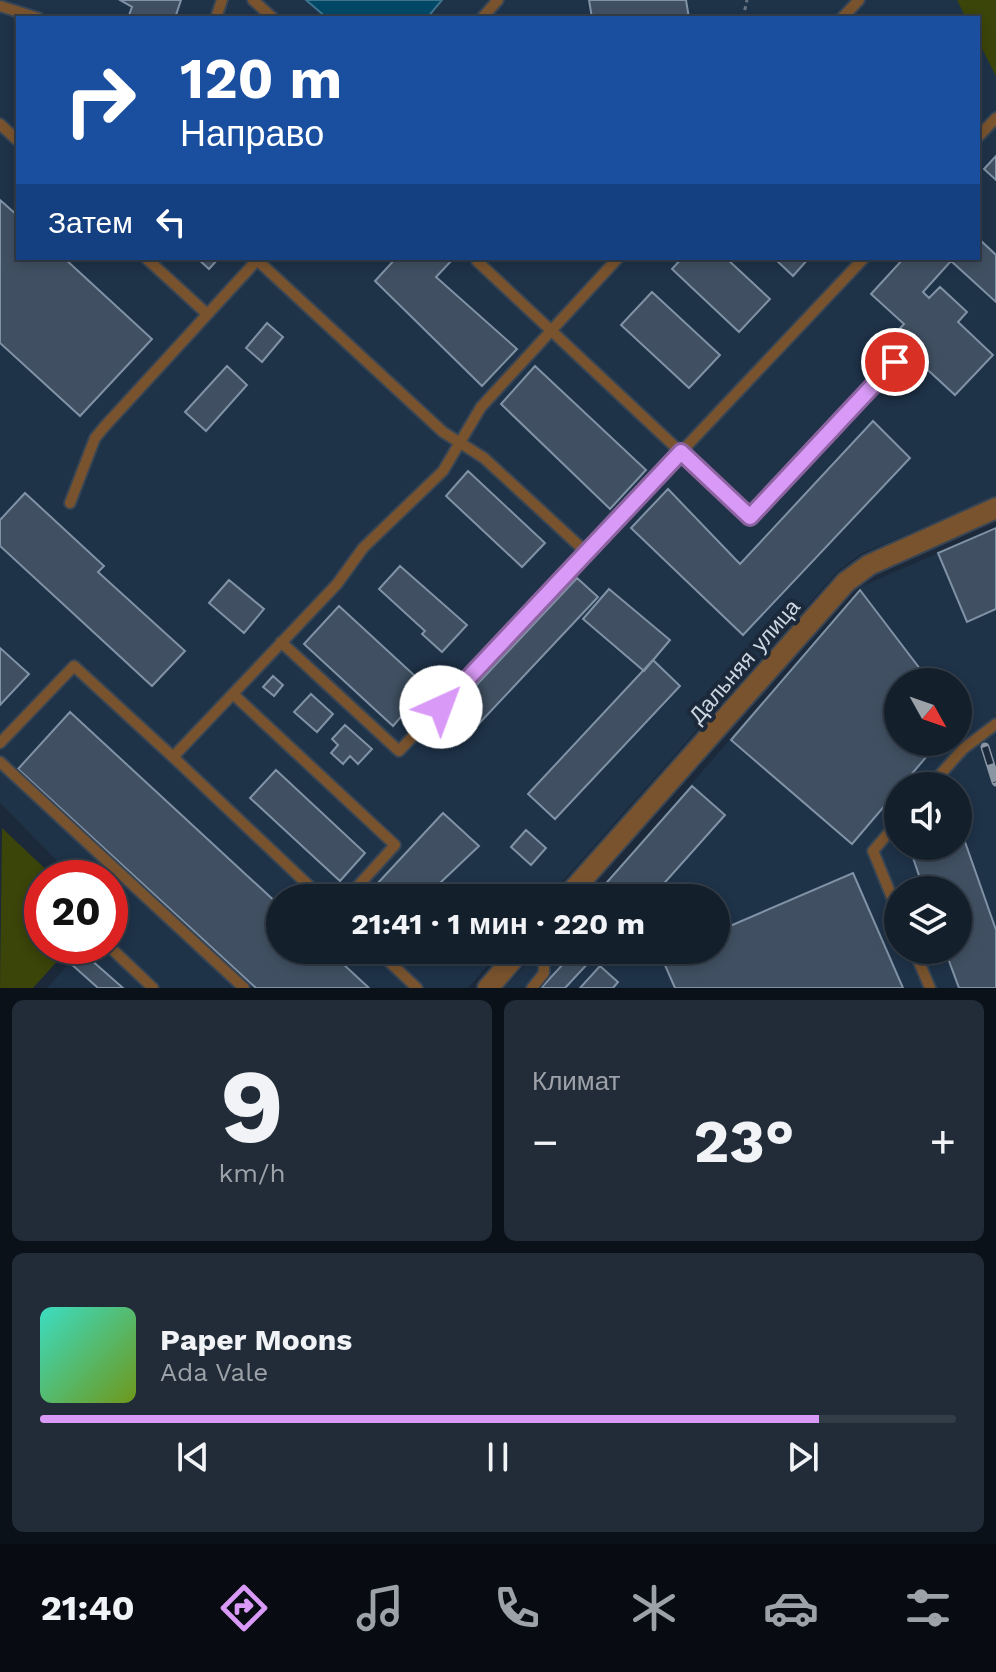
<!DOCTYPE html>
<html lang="ru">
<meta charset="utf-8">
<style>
:root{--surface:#141f2c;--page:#212c38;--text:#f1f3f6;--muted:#9da2a9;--line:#333d48;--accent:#d99af7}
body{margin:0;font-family:"Work Sans",sans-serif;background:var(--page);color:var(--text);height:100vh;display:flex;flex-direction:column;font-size:30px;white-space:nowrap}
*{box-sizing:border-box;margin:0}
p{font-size:26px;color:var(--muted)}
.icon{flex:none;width:44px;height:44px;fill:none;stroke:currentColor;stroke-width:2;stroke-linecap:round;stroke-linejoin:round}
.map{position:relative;height:988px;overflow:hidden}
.details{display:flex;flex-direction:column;gap:12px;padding:12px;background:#0b1118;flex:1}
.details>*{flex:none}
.banner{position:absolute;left:16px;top:16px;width:964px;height:244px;border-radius:0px;box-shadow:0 4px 12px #0003,0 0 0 2px var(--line);background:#1a4fa0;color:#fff;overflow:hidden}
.needle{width:52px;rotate:130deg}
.tools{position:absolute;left:884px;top:668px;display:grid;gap:16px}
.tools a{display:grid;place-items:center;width:88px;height:88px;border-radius:50%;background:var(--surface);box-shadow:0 4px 12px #0003,0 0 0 2px var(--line);font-size:40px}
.speed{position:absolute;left:24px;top:860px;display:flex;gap:16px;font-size:40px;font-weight:700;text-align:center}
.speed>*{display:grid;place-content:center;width:104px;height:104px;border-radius:50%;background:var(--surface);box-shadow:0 4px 12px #0003,0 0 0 2px var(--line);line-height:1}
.speed .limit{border:12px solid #d22;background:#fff;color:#111}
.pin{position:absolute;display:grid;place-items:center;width:68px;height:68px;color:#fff;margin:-34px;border:4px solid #fff;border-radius:50%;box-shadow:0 2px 8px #0007}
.me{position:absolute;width:88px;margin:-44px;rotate:43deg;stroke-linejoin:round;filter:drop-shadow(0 0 6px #0008)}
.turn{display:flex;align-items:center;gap:28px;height:168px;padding:0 32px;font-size:36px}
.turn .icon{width:104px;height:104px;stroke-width:2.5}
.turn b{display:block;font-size:56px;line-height:68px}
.then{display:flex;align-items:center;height:76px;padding:0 32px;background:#0003;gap:16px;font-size:30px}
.big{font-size:60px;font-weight:700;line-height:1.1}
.details .tile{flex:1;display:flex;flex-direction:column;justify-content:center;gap:12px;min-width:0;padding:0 28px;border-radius:12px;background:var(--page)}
.details .dial{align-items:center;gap:0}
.dial b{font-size:104px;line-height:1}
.song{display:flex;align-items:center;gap:24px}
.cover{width:96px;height:96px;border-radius:12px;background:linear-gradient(135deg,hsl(170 70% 55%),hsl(80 70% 35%))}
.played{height:8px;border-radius:4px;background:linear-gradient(90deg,var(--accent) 85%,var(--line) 85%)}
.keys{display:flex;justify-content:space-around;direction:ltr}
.heat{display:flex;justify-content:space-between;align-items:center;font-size:44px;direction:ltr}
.details .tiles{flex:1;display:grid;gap:12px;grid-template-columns:1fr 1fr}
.tile:last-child{grid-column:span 2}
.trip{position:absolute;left:266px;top:884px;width:464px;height:80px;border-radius:40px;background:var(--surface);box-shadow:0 4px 12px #0003,0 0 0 2px var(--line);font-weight:700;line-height:80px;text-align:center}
.menu{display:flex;height:128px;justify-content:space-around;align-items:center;background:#080c12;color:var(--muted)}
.menu .icon{width:56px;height:56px}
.menu .selected{color:var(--accent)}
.menu b{font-size:36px;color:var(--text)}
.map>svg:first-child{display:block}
.built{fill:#1e3248;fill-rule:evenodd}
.green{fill:#3b4409}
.water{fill:#014867;stroke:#3e738c;stroke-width:2}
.building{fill:#405062;stroke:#8092a6;stroke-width:2}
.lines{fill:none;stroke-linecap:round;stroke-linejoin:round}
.service-casing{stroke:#374555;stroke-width:14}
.tertiary-casing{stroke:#374555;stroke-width:24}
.path{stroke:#687482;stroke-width:3;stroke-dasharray:4 4;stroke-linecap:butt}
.service{stroke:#79532e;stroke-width:10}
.tertiary{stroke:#79532e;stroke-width:20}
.rail-casing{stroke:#8b96a4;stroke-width:9}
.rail{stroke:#1b293a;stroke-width:6;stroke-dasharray:18;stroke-linecap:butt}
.route-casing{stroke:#8d64a1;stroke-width:20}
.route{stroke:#d99af7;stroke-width:14}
.labels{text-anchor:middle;stroke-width:8;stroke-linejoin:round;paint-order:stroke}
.street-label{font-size:22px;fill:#ccd6e1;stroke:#1b293a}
</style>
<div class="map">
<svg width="996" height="988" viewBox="0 0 996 988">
<rect width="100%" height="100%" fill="#1b293a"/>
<path class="built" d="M0,0H996V496L861,554L838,571L548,898H280V950H501L468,988H47L85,946H110L112,917L110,878H74L0,803ZM18,18H978V258H18Z
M996,528V988H504L540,950H716V898H593L862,586ZM898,682H958V742H898ZM898,786H958V846H898ZM898,890H958V950H898Z"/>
<path class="green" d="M957,0H996V76L978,41V18H966Z
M2,828L55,878H42V946H71L33,988H0Z"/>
<path class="water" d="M306,0H442L427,18H327Z"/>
<path class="building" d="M120,0H181L175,18H128L132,7Z
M589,0H686L689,18H592Z
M996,156V180L984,169Z
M0,200L18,216V258H64L152,339L80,416L0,343Z
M978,238L996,255V302L951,261L923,292L929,298L940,287L967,312L958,322L993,355L955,395L892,337L904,324L871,294L904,258H978Z
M197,258H219L209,269Z
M396,258H454L436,277L517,349L482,386L375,281Z
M682,258H726L770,299L739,332L672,269Z
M774,258H809L793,276Z
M652,292L720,355L689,388L621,325Z
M267,323L283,337L262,362L246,348Z
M227,366L247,385L206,431L185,412Z
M535,366L646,470L610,509L501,404Z
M873,421L910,458L743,635L631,528L668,489L740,564Z
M468,471L545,543L522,567L446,496Z
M25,493L104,566L98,572L185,651L152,686L0,546V520Z
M996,528V609L967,622L938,553Z
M400,566L467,625L442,652L422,634L425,631L379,589Z
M577,578L598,597L473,730L453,710Z
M229,580L264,609L244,633L209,603Z
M609,589L670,640L644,671L583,619Z
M860,590L930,682H898V742H939L852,844L731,740Z
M339,606L427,687L393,726L304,644Z
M0,648L29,674L0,705Z
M653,660L680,686L555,819L528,794Z
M273,676L283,685L274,696L263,687Z
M311,694L333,714L317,732L294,712Z
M70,712L280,906V950H328L369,988H256L18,769Z
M345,725L372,749L358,764L350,756L343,764L331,753L338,745L332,739Z
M276,770L365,853L340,881L250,798Z
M692,786L725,815L651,898H593Z
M958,802L965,817L958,820Z
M443,813L479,846L440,883L456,898H390L376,885Z
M958,822L996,930V988H959L945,950H958V890H924L909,846H958Z
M526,830L546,848L531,865L511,847Z
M853,873L903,988H675L661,956L674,950H716V932Z
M576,950L592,959L565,988H541Z
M582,950H604L594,961Z
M81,951L123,988H98L70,963Z
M600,966L618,982L613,988H580Z"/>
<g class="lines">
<defs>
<path id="service" d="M253,0L273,18
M0,6L38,18
M216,18L222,0
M482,18L498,0
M842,18L859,0
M0,124L18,141
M978,137L996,118
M146,258L206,313
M480,258L477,261L750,517L895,362
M257,260L443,432L484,458L586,552
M70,503L95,438L105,426L259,258
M281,642L399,751L864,258
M233,694L395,845L347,898
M0,743L74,666L173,757
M0,762L244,988
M930,786L963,749L996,724
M898,822L873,851L898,912
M322,898L173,757L337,584L363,548L443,471L481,407L618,258
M377,950L417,988
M914,950L930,988
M115,952L153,988
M532,988L544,973V950"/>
<path id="tertiary" d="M566,898L846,582L869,565L996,508
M488,988L521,950"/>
</defs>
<use href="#service" class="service-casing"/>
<use href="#tertiary" class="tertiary-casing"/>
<path class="path" d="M743,18L747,0"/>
<use href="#service" class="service"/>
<use href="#tertiary" class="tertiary"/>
<defs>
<path id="rail" d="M985,747L996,782"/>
</defs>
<use href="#rail" class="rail-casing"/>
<use href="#rail" class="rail"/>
</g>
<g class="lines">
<defs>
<path id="route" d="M441,707L681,452L750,517L895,362"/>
</defs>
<use href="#route" class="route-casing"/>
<use href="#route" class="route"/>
</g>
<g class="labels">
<g class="street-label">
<text transform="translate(744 661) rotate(-49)" y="8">Дальняя улица</text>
</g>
</g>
</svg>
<div class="tools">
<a><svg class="needle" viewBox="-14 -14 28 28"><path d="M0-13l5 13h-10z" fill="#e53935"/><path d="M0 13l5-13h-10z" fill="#9da2a9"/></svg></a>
<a><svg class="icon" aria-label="sound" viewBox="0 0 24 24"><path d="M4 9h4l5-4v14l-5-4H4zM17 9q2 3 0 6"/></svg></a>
<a><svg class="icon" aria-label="layers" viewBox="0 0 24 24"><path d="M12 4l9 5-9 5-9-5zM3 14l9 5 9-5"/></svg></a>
</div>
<div class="speed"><div class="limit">20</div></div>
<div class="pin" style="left:895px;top:362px;background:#d93025"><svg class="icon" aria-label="arrive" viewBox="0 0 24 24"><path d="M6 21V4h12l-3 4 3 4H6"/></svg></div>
<svg class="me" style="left:441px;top:707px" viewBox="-20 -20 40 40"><circle r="19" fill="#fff"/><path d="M0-13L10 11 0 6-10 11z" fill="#d99af7"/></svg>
<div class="trip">21:41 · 1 мин · 220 m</div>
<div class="banner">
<div class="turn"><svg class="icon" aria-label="right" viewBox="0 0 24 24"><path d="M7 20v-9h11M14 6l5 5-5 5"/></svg><div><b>120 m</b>Направо</div></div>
<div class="then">Затем<svg class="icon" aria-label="left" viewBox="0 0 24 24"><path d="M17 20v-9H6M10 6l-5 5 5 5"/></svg></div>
</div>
</div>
<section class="details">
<div class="tiles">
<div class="tile dial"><b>9</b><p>km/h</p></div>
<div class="tile"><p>Климат</p>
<div class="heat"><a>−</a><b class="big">23°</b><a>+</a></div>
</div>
<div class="tile">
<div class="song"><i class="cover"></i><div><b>Paper Moons</b><p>Ada Vale</p></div></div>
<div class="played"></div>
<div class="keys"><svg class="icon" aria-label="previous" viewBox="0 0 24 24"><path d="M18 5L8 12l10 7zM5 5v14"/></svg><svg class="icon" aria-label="pause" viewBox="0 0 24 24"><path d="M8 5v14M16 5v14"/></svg><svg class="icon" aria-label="next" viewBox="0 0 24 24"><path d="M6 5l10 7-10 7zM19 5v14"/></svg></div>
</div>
</div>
</section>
<nav class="menu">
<b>21:40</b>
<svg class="icon selected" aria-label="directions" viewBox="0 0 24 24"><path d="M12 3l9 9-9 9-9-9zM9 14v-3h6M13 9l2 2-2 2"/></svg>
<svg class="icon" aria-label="music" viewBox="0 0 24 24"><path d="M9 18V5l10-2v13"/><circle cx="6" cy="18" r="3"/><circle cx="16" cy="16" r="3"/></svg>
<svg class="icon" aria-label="phone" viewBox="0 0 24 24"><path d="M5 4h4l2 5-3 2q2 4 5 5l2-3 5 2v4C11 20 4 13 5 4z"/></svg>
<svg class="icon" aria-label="climate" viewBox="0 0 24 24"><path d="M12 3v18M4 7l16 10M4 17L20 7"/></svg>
<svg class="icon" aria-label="car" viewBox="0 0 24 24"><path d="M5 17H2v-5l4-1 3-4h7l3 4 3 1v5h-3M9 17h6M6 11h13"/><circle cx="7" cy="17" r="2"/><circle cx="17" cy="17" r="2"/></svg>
<svg class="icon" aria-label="filters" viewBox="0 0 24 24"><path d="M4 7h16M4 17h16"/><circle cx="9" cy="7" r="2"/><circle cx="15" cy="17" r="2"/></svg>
</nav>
